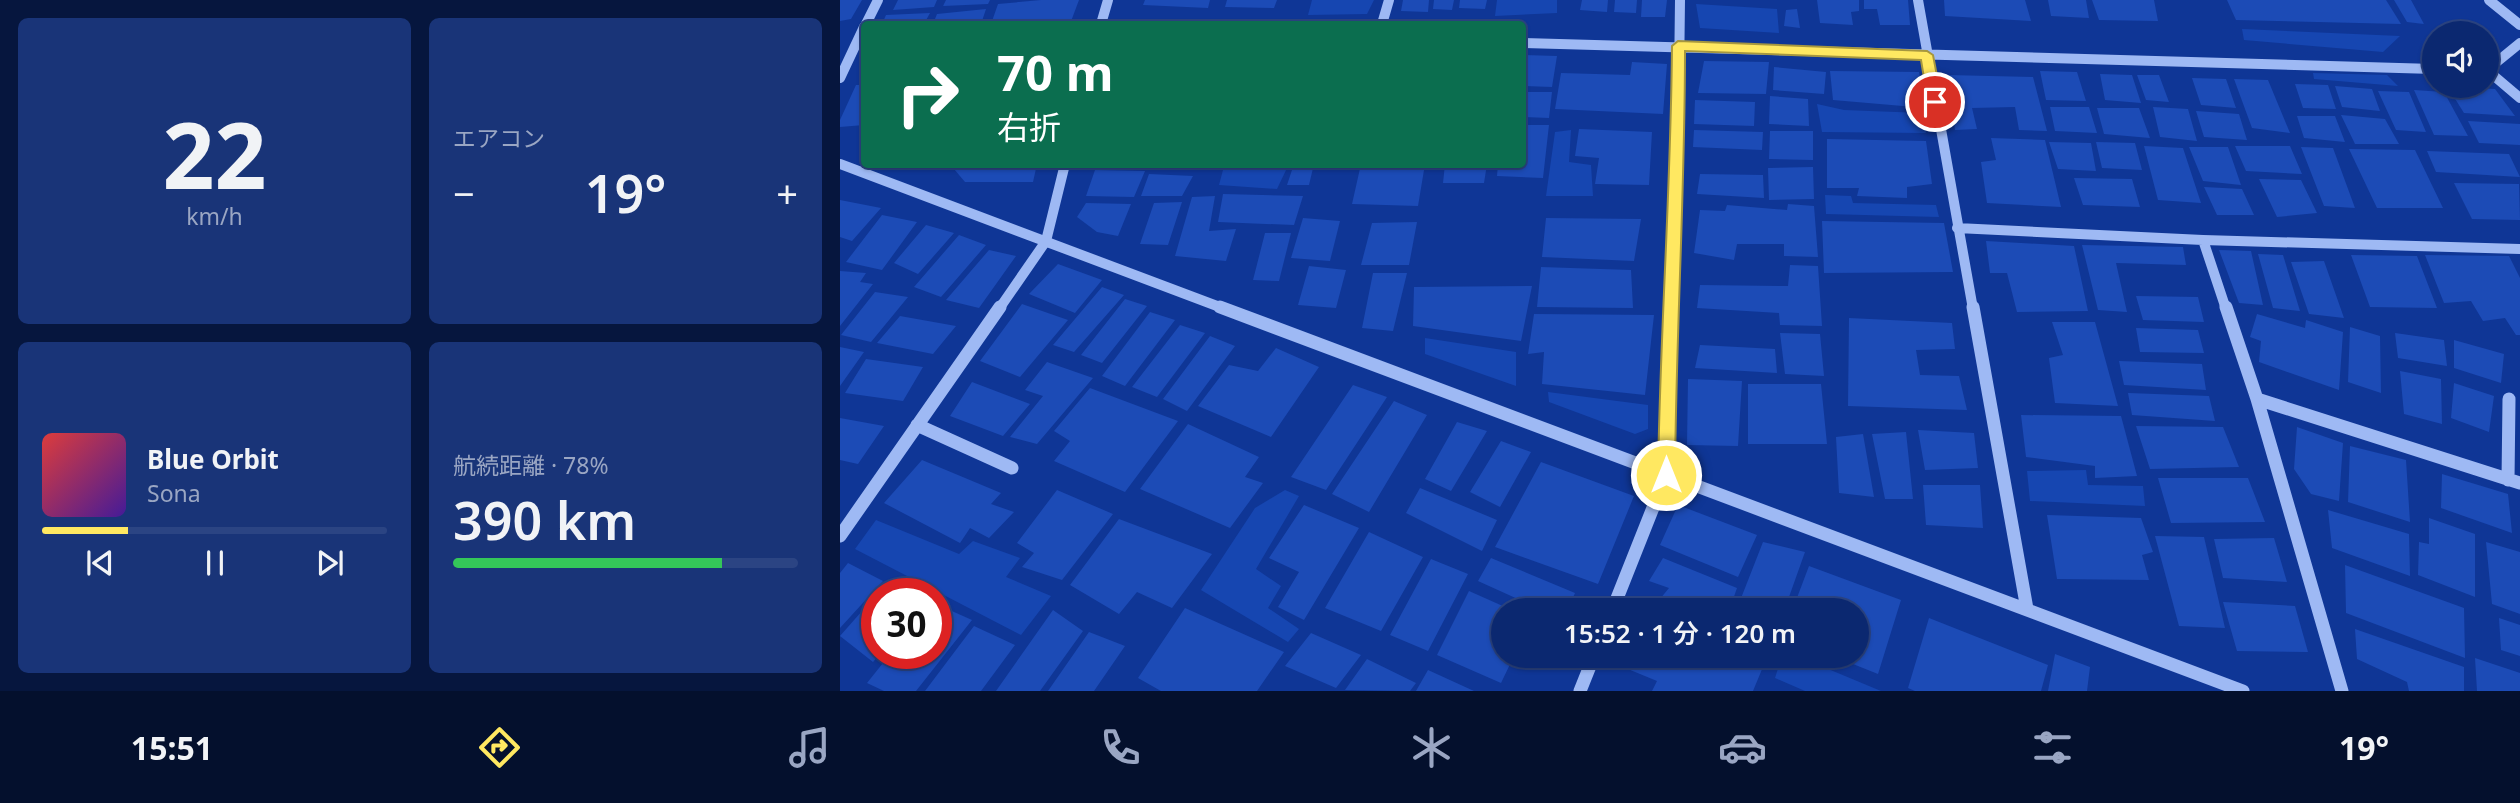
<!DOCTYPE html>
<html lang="ja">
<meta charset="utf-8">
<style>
:root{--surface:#0b2870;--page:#193478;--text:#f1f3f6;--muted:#9aa6c3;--line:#2b4483;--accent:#ffe861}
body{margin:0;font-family:"Noto Sans","Noto Sans JP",sans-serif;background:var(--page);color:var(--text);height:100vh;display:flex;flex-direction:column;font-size:26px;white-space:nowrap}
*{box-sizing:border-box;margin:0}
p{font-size:23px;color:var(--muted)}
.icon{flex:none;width:38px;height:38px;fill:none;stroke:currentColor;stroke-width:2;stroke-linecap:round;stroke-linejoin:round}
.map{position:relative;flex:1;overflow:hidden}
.panel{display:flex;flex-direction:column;gap:18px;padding:18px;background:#06163e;width:840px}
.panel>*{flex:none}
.guide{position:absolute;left:21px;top:21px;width:665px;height:147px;border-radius:7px;box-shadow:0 2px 5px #0004,0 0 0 2px var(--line);background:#0b6e4f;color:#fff;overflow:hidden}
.buttons{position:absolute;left:1582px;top:21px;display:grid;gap:14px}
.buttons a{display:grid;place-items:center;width:77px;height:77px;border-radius:50%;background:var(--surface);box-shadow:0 2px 5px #0004,0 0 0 2px var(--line);font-size:35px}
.speed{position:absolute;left:21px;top:578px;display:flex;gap:14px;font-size:35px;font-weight:700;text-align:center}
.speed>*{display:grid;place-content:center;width:91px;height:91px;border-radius:50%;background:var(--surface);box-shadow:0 2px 5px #0004,0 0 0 2px var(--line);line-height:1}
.speed .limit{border:10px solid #d22;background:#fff;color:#111}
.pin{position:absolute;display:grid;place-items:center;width:60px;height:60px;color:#fff;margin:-30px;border:4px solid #fff;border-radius:50%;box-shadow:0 2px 7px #0007}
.me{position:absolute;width:77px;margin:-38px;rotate:0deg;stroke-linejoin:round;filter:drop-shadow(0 0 5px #0008)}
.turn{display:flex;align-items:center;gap:24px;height:147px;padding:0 21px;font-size:32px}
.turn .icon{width:91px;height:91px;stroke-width:2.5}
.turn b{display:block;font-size:49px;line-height:60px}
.big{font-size:52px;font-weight:600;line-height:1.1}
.panel .widget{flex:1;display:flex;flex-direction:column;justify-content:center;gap:10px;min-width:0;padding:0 24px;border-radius:10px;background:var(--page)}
.panel .dial{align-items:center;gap:0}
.dial b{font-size:91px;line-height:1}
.song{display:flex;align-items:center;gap:21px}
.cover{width:84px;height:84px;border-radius:10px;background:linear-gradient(135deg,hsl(0 70% 55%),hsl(260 70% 35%))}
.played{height:7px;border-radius:4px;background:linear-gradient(90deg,var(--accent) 25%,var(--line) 25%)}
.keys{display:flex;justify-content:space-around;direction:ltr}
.heat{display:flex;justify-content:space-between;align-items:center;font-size:38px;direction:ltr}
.charge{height:10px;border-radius:5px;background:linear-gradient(90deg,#34c759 78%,var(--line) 0)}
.panel .tiles{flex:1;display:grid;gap:18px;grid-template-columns:repeat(2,1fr)}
.trip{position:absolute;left:651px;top:598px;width:378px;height:70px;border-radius:35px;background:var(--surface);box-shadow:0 2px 5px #0004,0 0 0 2px var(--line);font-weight:600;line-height:70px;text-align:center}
.menu{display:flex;height:112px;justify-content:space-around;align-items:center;background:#04102d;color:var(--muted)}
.menu .icon{width:49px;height:49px}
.menu .selected{color:var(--accent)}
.menu b{font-size:32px;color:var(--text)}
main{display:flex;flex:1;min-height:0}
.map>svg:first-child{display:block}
.green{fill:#1646b1}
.building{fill:#1c4bb6}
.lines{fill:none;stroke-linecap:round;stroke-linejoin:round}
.minor-far1{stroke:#9eb9f4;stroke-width:10}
.minor{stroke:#9eb9f4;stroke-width:13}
.route{fill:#ffe861;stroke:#a6973f;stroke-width:2}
</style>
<main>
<section class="panel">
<div class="tiles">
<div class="widget dial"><b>22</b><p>km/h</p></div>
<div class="widget"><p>エアコン</p>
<div class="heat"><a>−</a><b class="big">19°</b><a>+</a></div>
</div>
<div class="widget">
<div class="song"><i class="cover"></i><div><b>Blue Orbit</b><p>Sona</p></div></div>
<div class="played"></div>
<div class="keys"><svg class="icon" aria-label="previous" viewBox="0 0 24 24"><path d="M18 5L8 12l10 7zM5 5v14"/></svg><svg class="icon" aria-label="pause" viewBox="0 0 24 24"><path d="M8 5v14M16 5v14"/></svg><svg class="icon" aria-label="next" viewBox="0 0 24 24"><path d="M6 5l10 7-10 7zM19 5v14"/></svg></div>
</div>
<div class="widget"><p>航続距離 · 78%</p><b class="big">390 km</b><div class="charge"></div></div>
</div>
</section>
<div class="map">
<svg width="1680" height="691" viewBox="0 0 1680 691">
<rect width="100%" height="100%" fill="#0f3696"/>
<path class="green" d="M472,0H534L527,14L468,15Z
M657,0H717V13L655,16Z
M856,4L937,9L939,33L860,28Z
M1402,29L1560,36L1543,52L1404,40Z
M1473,73L1547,75L1558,86L1474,79Z
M977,104L1004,110L1082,113L1086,133L982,132Z
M731,130L729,162L751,165L753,196H706L715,132Z
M371,164L447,168L437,189L379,185L383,170H369Z
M985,195L1011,196L1013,203L1096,205L1099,217L986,214Z
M585,338L676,352V386L585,354Z
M708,392L808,405V429L795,434L709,402Z
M1246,470L1248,485L1303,486L1305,506L1190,501L1187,471Z
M445,490L459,496L416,569L441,586L428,608L459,629L448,642L361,590L415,508Z
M36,520L119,554L133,541L180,558L166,577L211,596L181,635L15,549Z
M942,656H957L1041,691H965L935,678Z"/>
<path class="building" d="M0,0H22L11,19L0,21Z
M58,0H97L94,7L53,10Z
M106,0H150L148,4L103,6Z
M201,0H239L230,24H151L158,4Z
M305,0H370L368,8L303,5Z
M387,0H437L434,8L385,7Z
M563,0H589L588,12L561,11Z
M594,0H614L612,10L593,9Z
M620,0H647L645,9L619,8Z
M742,0H768L767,12L740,10Z
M775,0H797L796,13L774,12Z
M802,0H827L825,17H801Z
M977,0H1019V11L1011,12L1013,25L980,23Z
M1024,0H1068L1070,25H1040L1037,9H1024Z
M1104,0H1185L1191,21L1105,16Z
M1208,0H1246L1249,18L1211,16Z
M1252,0H1314L1318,21L1259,20Z
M1387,0H1546L1561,24L1396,20Z
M1554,0H1571L1584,24L1567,22Z
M146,9L141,24H93L97,14Z
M957,9L960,28L944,26L946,10Z
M90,13L84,24H42L46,15Z
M682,55L717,56L712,87L682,86Z
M864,61L929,62L926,94L858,93Z
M792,62L827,64L823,114L715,109L721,73L790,75Z
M934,67L986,72L984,94L933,90Z
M990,71L1079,72L1086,108L993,100Z
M1200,71L1237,72L1246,101L1206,100Z
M1260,74L1292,75L1301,103L1265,100Z
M1107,75L1193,77L1207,131L1179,130L1175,107L1132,108L1137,129L1115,130Z
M1297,75H1319L1329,102L1306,100Z
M1352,78L1386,79L1396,108L1361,105Z
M1394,79L1428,80L1450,133L1412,128Z
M1455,84L1488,85L1496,109L1463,108Z
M16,85H24V125L0,127V120Z
M1495,86L1532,89L1540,111L1502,107Z
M1607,86L1655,89L1675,116L1624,113Z
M1574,90L1604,92L1628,136L1594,135Z
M1538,91L1569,92L1586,132L1556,130Z
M682,92H712L709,118L682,117Z
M930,96L968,99L969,126L929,124Z
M855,100L915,102L914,126L854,124Z
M1210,107H1249L1257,133L1215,131Z
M1313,107L1348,109L1357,141L1320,137Z
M1257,108H1299L1310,138L1264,134Z
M1356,111L1399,114L1407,140L1364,137Z
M1501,115L1545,119L1559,144H1515Z
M1457,116H1495L1505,142L1464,138Z
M1628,121L1680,124V145L1639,143Z
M682,125H709L703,178L657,176L658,164H682Z
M739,129L812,132L809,185L755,184L759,158L735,156Z
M854,130L923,132L922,150L853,147Z
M930,131H973V160L929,159Z
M1151,138L1205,140L1221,207L1147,203L1141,162L1156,160Z
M987,139L1086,141L1092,184L1067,187V198L1017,196L1019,188H987Z
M1209,142L1251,143L1256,171L1218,169Z
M1256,142L1295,143L1302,170L1262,168Z
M1304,146L1343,148L1361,203L1318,200Z
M1395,146H1450L1462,174L1406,171Z
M1349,147H1388L1401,185L1363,181Z
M1461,147L1493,148L1515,208L1484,206Z
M1509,149L1575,150L1603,208H1537Z
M1587,151L1669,154L1680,177L1596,172Z
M116,164H197L193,182H125L114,169Z
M454,164H474L469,185H447Z
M521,164H585L578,206L512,204Z
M605,164H647L644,183H603Z
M973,167L974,199L929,200L928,168Z
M255,170L305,171L294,197L246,196Z
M309,174L353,176L342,196H301Z
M860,174L923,175L924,198L857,194Z
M1234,178L1292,179L1300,207L1243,205Z
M1419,179L1461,180L1477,213L1437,217Z
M1614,183L1679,184L1680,220L1632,219Z
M1364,187L1402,189L1414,215H1377Z
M383,194L463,196L454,225L378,222Z
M375,196L369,231L396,229L386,261L335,256L352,197Z
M0,200L41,208L12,241L0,237Z
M342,202L328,245L300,244L314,203Z
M246,203L291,204L278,236L257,232L237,217Z
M948,204L974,206L978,257L944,256V244H897L894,260L854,253L860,210L885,211L887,205L947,210Z
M42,215L77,222L42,270L6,262Z
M463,218L500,221L490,261L451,258Z
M706,218L801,219L794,261L702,257Z
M982,221L1104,223L1113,272L984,273Z
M577,222L569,265H521L532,223Z
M86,225L114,233L78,274L54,263Z
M425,233H451L439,281L413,280Z
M119,235L146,245L101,297L74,287Z
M1146,241L1234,246L1248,311L1177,312L1167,273H1150Z
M1242,245L1343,247L1346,265L1276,263L1287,312L1258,310Z
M149,250L176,256L139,308L106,300Z
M1379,250L1411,251L1423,305L1399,303Z
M1418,254L1443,255L1460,311L1433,308Z
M1511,255L1577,256L1597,308L1530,307Z
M1585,255L1669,256L1680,278V335H1676L1665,318L1643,321L1631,301L1604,303Z
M1484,261L1504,318L1469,314L1451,262Z
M218,264L262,280L235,313L189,294Z
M950,265L978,266L982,326L940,325L939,313L857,308L860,285L948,286Z
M469,266L506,270L496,308L458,305Z
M701,267L791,270L793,308L697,307Z
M0,271L26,273L20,282L33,284L0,326Z
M533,273H567L553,331L522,328Z
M692,286L681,341L573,326L574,287Z
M262,287L284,295L234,352L213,345Z
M35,292L68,297L31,342L1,335Z
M1296,296L1358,297L1364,322L1303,320Z
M285,299L307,306L262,363L241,355Z
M182,304L228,320L180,377L140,361Z
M310,312L335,320L285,386L262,376Z
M694,314L814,315L805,395L702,384L704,352L688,354Z
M1417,314L1465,328L1466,320L1503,332L1499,390L1419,362L1421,341L1410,337Z
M60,316L116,326L93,354L37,343Z
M1009,318L1112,323L1115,349L1076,350L1080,375L1119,376L1127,410L1008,406Z
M1212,322H1255L1278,406L1215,403L1209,358L1223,355Z
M340,325L365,333L317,397L292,387Z
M1510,327L1540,336L1541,393L1508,382Z
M1296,328L1358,330L1364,353L1300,352Z
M940,333L980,334L984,376L945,374Z
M1555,333L1604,340L1607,366L1558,358Z
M370,336L395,346L347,411L323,399Z
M1614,340L1664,354L1661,383L1614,368Z
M860,345L935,349L937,373L855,368Z
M0,347L24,352L0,386Z
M436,348L479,367L431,437L358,406L389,365L418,371Z
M26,359L83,367L63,401L5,393Z
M1279,361L1362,364L1366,390L1284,385Z
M207,362L253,378L197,444L170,437L203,396L185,390Z
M1560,371L1601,379L1602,424L1564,414Z
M848,379L902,381L898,446L847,445Z
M132,382L190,404L163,436L110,416Z
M1614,383L1654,396L1649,432L1611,418Z
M908,384H981L987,444H908Z
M513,385L547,397L486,490L451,477Z
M250,388L338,421L285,492L214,461L230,441L214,431Z
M1288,393L1369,396L1375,421L1292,415Z
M554,401L587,415L529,512L492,494Z
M1181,415L1281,416L1297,476L1255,478V466L1186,457Z
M0,418L44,426L18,464L0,460Z
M617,422L647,431L611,491L585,479Z
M348,424L419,457L405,477L423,483L390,528L300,489Z
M1296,426L1383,427L1399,467L1310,469Z
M1457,427L1503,443L1499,501L1471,494L1454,469Z
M1078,430L1134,433L1138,468L1085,470Z
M1066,432L1073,499H1045L1032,434Z
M1023,434L1034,497L999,493L996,437Z
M661,441L691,452L660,507L630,492Z
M1510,446L1566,460L1570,522L1508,502Z
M82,460L161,493L151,504L174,512L149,538L130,528L120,543L44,503Z
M701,462L794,496L758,584L655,547Z
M1602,474L1668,494L1672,533L1601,508Z
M1318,478H1408L1425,522L1331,523Z
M1083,485H1140L1143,528L1086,525Z
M580,488L657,520L642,551L566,513Z
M217,490L273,514L222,580L182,567L194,553L177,543Z
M464,505L519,528L464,620L438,607L459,572L429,558Z
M838,505L917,535L898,577L820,545Z
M1488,510L1569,534L1570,576L1492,548Z
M1207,515L1301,518L1313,552L1302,555L1309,580L1217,579Z
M1589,518L1635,534V597L1578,575L1579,542L1589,544Z
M279,519L372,554L332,608L297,592L279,614L230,585Z
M529,532L583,557L541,631L485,608Z
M1315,536L1364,537L1385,628L1339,626Z
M1434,538L1447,582L1383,578L1374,539Z
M923,542L965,552L944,611H896Z
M1646,542L1680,552V614L1652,604Z
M651,558L735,593L727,611H704L638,581Z
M823,558L897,588L889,611H845L820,599L829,588L809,581Z
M591,559L628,574L588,651L550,635Z
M8,563L43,581L0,628V573Z
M1505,565L1624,608L1625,658L1506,613Z
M969,566L1061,600L1038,674L993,656H1017V611H952Z
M48,582L70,593H38Z
M629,591L674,611H663V656H674L661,683L597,655Z
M37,594V653H41L33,662L0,636Z
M1383,602L1455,606L1468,652L1397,651Z
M96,604L132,620L76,691H44L27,683L51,653H96Z
M345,608L444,652L417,691H321L298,678Z
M213,610L243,631L200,691H156Z
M1089,618L1208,665L1201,691H1075L1068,688Z
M1659,618L1680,625V656L1661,650Z
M134,626L175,645L141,691H85Z
M1515,629L1624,667V691H1569L1567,682L1517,659Z
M249,632L285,646L254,691H208Z
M471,633L521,655L496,688L445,666Z
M1215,654L1250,667L1247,691H1208Z
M787,656H912L925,662L913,691H812L817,681L783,667Z
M1635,658L1680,673V691H1637Z
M527,659L576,683L570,691L505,690Z
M588,670L634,691H576Z"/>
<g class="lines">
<path class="minor-far1" d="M1078,0L1133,309
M1649,0L1680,25
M26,24L38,0
M261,24L268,0
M542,24L549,0
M682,43L1594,69
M1647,70L1680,43
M1647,70L1680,98
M0,78L24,27
M0,164L385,309
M1117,228L1363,240L1680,249
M1363,240L1386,309
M159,309L206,241L225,164
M830,309L838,162L840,0"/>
<path class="minor" d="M380,307L1403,691
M1133,307L1187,609
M1386,307L1417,399L1502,691
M1417,399L1680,483
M77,425L172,468
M1668,480L1669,399
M0,536L160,307
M772,611L826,475L830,307
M740,691L754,656"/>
</g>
<path class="route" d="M838,41L1087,51L1093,55L1102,102L1095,107L1088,102L1081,60L845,51C845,192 836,334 835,475L832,481L826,483L820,481L818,475C820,332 831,189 832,46Z"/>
</svg>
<div class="buttons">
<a><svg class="icon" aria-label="sound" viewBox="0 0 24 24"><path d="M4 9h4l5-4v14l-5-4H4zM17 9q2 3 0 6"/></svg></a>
</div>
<div class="speed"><div class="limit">30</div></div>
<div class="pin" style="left:1095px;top:102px;background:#d93025"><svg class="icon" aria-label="arrive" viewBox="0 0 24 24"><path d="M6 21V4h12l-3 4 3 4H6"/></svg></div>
<svg class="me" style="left:826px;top:475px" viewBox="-20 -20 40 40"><circle r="17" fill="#ffe861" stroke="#fff" stroke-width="3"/><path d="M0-11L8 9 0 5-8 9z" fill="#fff"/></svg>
<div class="trip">15:52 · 1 分 · 120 m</div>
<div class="guide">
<div class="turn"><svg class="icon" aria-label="right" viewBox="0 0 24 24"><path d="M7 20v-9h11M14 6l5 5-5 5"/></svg><div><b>70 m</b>右折</div></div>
</div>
</div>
</main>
<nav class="menu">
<b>15:51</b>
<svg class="icon selected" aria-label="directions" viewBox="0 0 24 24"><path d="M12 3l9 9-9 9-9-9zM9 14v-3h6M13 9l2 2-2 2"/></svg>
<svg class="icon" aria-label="music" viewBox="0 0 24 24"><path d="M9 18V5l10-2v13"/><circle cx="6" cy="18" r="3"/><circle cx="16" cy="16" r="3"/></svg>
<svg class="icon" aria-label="phone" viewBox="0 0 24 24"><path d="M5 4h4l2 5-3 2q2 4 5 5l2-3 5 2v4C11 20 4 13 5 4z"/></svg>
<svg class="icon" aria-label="climate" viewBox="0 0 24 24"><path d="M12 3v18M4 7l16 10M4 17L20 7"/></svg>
<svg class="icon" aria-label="car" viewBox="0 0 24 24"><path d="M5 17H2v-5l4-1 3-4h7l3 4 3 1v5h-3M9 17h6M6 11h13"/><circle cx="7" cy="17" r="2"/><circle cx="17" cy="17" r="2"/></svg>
<svg class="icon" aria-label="filters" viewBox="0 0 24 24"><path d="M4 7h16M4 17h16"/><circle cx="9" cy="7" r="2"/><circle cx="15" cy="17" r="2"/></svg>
<b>19°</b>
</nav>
